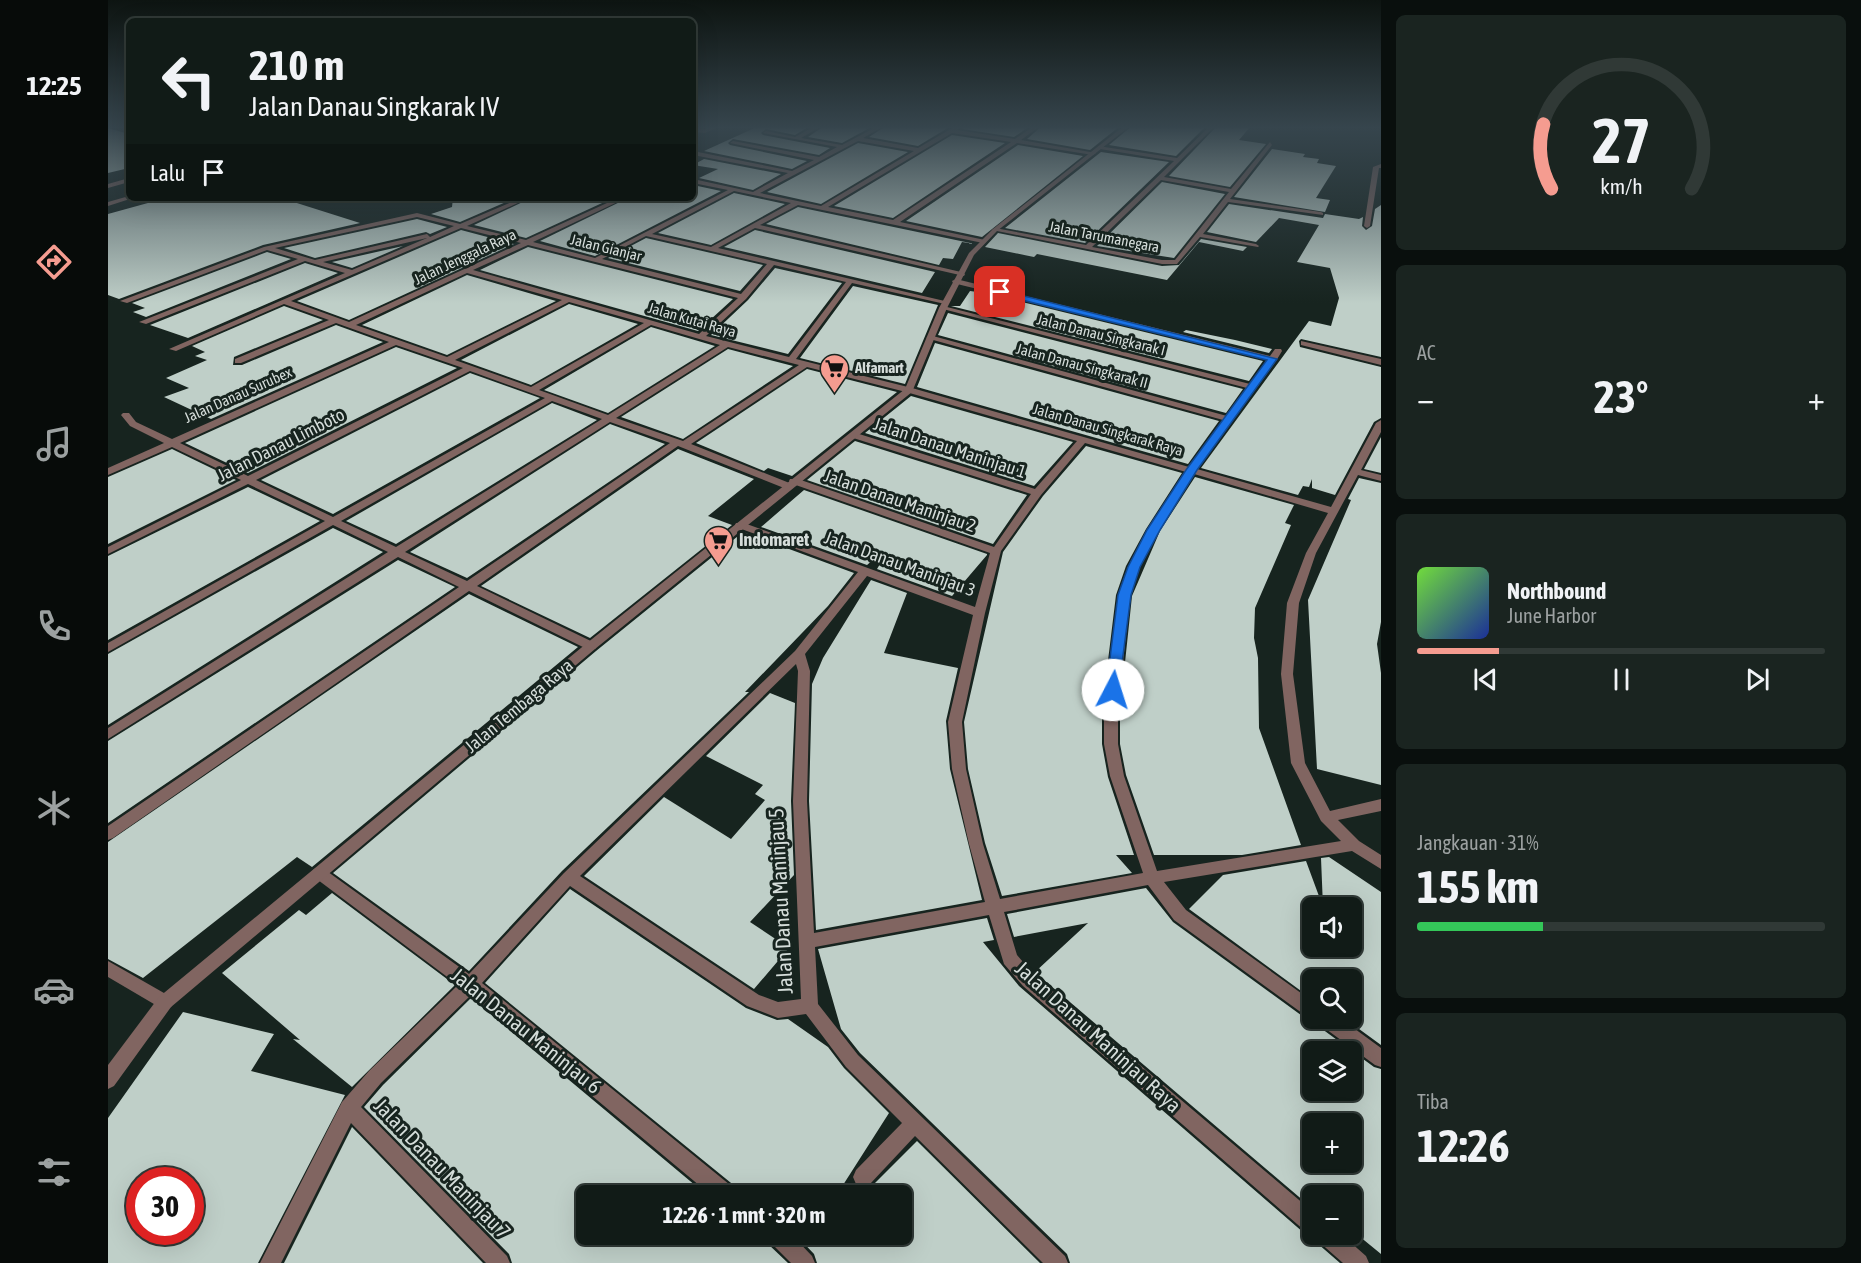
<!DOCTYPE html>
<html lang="id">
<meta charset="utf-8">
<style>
:root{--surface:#111b17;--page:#1a2420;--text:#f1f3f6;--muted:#9ca1a1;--line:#303936;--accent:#f59c90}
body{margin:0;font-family:"Asap Condensed",sans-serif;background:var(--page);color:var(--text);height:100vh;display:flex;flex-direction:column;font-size:22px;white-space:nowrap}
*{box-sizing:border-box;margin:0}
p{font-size:20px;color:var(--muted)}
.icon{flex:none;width:33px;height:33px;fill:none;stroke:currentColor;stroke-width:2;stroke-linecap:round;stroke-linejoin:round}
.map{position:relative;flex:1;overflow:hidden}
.side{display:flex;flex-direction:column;gap:15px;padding:15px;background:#090f0d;width:480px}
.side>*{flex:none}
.top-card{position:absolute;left:18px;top:18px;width:570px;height:183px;border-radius:9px;box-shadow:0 6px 24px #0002,0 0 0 2px var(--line);background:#111b17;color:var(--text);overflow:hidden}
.fabs{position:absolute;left:1194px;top:897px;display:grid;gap:12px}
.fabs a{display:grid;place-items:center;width:60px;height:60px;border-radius:9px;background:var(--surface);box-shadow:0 6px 24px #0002,0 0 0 2px var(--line);font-size:30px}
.speed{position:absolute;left:18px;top:1167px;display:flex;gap:12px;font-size:30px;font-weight:700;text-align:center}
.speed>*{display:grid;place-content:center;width:78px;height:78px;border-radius:50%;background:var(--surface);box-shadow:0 6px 24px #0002,0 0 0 2px var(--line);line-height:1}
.speed .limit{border:9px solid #d22;background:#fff;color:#111}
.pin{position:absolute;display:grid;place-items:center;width:51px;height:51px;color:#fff;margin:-26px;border-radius:12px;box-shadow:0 3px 9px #0006}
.me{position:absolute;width:66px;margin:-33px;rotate:5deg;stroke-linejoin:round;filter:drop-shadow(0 0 4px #0008)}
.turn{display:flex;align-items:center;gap:21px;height:126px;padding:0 24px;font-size:27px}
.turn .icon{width:78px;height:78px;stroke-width:2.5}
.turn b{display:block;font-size:42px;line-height:51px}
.then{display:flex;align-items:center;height:57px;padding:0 24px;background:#0003;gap:12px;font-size:22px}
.big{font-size:45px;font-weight:700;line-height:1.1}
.side .tile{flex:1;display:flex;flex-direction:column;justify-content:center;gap:9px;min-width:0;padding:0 21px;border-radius:9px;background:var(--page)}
.side .dial{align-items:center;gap:0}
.dial svg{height:156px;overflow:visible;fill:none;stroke:var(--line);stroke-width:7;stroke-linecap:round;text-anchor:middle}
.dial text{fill:var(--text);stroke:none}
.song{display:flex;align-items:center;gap:18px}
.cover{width:72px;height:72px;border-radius:9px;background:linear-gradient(135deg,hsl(100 70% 55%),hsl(230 70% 35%))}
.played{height:6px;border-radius:3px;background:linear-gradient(90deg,var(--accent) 20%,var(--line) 20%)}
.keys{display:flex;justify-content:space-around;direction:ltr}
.heat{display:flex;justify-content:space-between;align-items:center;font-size:33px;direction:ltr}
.charge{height:9px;border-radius:4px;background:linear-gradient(90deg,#34c759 31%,var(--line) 0)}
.trip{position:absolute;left:468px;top:1185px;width:336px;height:60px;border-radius:9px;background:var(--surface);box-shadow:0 6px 24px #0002,0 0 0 2px var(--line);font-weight:700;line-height:60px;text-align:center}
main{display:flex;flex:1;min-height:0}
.tab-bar{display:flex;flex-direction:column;width:108px;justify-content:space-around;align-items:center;background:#070b09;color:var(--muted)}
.tab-bar .icon{width:42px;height:42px}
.tab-bar .active{color:var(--accent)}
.tab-bar b{font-size:27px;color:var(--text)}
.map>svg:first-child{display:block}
.building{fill:#bfcfc8;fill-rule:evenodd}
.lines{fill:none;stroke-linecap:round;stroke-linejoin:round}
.service{fill:#816561;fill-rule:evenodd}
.minor{fill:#816561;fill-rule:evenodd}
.tertiary{fill:#816561;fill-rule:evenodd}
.route{fill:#1a73e8;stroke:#114b97;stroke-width:1.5}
.labels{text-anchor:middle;stroke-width:6;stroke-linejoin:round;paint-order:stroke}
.far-street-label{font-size:15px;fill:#d5ddda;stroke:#17241f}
.far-poi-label{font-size:15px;font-weight:bold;fill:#d5ddda;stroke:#17241f;text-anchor:start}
.street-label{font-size:18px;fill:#d5ddda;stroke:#17241f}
.poi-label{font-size:18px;font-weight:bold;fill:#d5ddda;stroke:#17241f;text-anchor:start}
.near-street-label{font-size:21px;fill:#d5ddda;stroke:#17241f}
</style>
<main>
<nav class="tab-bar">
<b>12:25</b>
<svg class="icon active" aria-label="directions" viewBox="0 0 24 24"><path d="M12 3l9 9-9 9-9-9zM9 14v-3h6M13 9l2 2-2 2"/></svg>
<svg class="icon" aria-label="music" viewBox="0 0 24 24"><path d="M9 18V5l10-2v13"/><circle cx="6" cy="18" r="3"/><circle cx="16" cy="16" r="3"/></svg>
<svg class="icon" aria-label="phone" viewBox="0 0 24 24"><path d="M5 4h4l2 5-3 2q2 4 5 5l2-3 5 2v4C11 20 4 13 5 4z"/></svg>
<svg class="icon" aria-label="climate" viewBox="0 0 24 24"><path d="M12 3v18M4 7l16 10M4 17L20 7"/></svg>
<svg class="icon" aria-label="car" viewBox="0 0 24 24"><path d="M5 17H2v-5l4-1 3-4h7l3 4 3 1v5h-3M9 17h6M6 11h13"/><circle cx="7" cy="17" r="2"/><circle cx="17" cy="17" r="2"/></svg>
<svg class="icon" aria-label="filters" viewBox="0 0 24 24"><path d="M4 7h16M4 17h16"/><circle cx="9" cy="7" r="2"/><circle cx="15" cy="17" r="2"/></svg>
</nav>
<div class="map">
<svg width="1273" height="1263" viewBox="0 0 1273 1263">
<rect width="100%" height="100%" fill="#17241f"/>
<path class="building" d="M651,126H702L687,135L658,129L653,133L655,135L722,148L711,155L625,139L620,143L622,145L699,161L684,169L596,151Z
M716,126H765L734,143L700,137Z
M778,126H843L810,146L761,137Z
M856,126H922L906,137L854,129Z
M934,126H1012L982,150L919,139Z
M1024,126H1098L1068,156L1001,145Z
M1109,126H1143L1131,140L1158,144L1122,187L1061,176Z
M0,128L21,134V168L0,173Z
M844,135L897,143L785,218L726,206Z
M750,143L800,152L713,204L659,192Z
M910,145L975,156L874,237L798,221Z
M1164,149L1197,154L1195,157L1211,159L1209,163L1228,166L1208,198L1222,200L1217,212L1126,197Z
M993,152L1061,162L977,243L897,228Z
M596,159L673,174L645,190L591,178L610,169L585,165Z
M1054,182L1117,194L1066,258L989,246Z
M585,185L613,191L487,256L432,241L520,198H585Z
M626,193L677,204L603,245L550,233Z
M58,198H173L252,223L155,245L11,299L0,295V214Z
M345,198H407L352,222L323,214L344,207Z
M423,198H505L418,238L366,225Z
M1121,204L1215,218L1217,214L1251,219L1255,217L1254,226L1258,230L1264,226L1267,209L1273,205V357L1193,339L1191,341L1192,347L1273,367V418L1266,422L1227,495L1204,488V479L1201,487L1195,486L1190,495L1093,468L1201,321L1223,326L1231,298L1222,268L1189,262L1211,225L1171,218L1148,242L1099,232Z
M690,207L867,244L854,242L845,259L835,258L831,265L658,224Z
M309,219L339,227L322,234L318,232L207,258L176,248Z
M353,230L406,244L241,320L189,301Z
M647,230L827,272L814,293L616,247Z
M890,233L1054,266L1071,265L1093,239L1139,247L1135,251L1091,242L1059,280L929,254L926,257L877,247Z
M538,238L655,265L632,291L500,258Z
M295,246L244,268L224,262Z
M420,247L625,299L590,331L372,270Z
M159,252L183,259L38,317L25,312L37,308L24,303Z
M197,263L230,273L80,338L42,325Z
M667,268L734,283L680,354L603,335L640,300Z
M359,275L448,301L339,355L254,325Z
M745,286L830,305L797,384L692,358Z
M862,291L877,293L1155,361L1141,381L843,306H852Z
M461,304L530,324L423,385L353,360Z
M176,306L215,320L126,357L125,365H134L228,325L275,342L103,419L56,397L81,388L58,378L99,360L87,356L97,352L84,346Z
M840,313L1135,389L1118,413L830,335Z
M543,327L607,346L500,413L436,390Z
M1078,330L1127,340L1164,349L1161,353L1075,332Z
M827,343L1111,421L1080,464L809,387Z
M288,347L349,368L140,473L77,443Z
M620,349L685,366L575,439L513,417Z
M699,369L789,392L684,476L660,468L656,471L588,443Z
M362,373L432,398L225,514L153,480Z
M803,396L965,442L926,486L757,433Z
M444,403L489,420L288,544L238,521Z
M502,424L557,444L359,578L302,552Z
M1273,437V473L1256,469Z
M747,441L919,495L885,544L699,480Z
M978,446L1074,473L1038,529L1018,566L1008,595L994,710V744L1000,777L1026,855H1008L1024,873L894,896L877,843L860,769L856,722L895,552L935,496Z
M64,449L128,480L0,544V477Z
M570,449L646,479L600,516L624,525L482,638L373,586Z
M1087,477L1186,505L1177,523L1183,525L1147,608L1146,638L1150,658L1151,728L1193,845L1134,855H1046L1018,775L1012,744V710L1024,596L1052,531Z
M1251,478L1273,483V622L1269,644L1273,673V785L1209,769L1200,600L1243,500L1240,499Z
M140,487L212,521L0,640V556Z
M696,490L879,554V555L844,596L769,569L772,564L766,559L759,565L653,527Z
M225,528L275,552L0,725V654Z
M635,532L746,573L720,606L637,692H641L454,871L361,971L225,873L488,651Z
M290,560L347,587L0,823V741Z
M763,580L799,593L776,653L850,668L838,721L842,769L874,900L708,930L701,801L704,684L715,658Z
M361,594L470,647L204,867L189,857L35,978L0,959V842Z
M662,693L687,703L683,801L686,875L642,922L681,948L646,989L476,876L556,797L623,839L657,800L647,794L655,785L598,756Z
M1221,857L1273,892V1045L1236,1018H1244V980H1204V999L1081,909L1115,875L1198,861L1215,907L1213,858ZM1204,908H1244V946H1204Z
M1038,888L1065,922L1197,1018H1207L1210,1026L1266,1067L1273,1069V1254L1251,1236L1247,1243L1237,1234H1244V1196H1204V1208L929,974L927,972L980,923L906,937L899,914ZM1204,1052H1244V1090H1204ZM1204,1124H1244V1162H1204Z
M462,889L638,1008L669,1020L680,1019L720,1047L736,1068L781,1113L728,1196H632L628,1187L377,983Z
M224,893L347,985L244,1087L185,1039L192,1040L114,973L191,910L198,915Z
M879,918L886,940L875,942L911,986L1196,1233L1205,1236L1209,1243L1232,1263H962L959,1254L752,1053L733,1029L710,949Z
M363,998L600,1196H478V1234H656L659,1243L680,1263H404L401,1254L256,1107L275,1085Z
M75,1012L166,1034L143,1071L237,1095L150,1263H0V1118ZM32,1180H82V1232H32Z
M244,1127L375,1263H176Z
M809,1141L932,1263H709L706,1254L687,1234H709L712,1237L715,1234H794V1196H754Z"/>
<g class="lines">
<path class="service" d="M605,126H613L597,133L585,132V128L597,129Z
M21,178V182L0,188V184Z"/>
<path class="minor" d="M707,126H714L693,138L734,145L770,126H776L755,138L810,148L848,126H854L849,130L907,139L926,126H932L913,140L988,153L985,155L909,143L792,222L877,240V242L875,243L690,205L652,225L853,272L857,274L856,276L647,228L610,248L841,302L837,304L744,283L688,359L804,388L1081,467L1115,420L818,338L825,336L1119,416L1139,388L831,308L835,306L1142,384L1159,360L845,283L844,281L848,279L1162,356L1167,349H1173L1174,351L1168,361L1089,469L1223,507L1268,423L1273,420V432L1253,470L1273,475V481L1250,475L1208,553L1191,603L1185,674L1197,763L1222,811L1273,799V811L1230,820L1251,841L1273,855V869L1244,851L1056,882L1078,910L1204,1001V1018L1198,1016L1066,920L1040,885L896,912L909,955L927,976L1204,1211V1234L1197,1231L915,986L896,964L881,915L707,947L710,1004L750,1055L957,1256L960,1263H935L807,1136L762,1184L755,1187L748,1184L745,1177L748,1170L794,1123L738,1067L698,1014L670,1018L639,1006L462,886L374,983L627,1189L630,1196H604L363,995L273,1083L253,1107L399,1256L402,1263H378L243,1123L173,1263H152L234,1102L261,1071L350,985L206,877L203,873L206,869L211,867L216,869L361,974L456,873L687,651L750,572L628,527L627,525L628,523H636L867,607L882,553L682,483L681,481L682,479H690L886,547L923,494L742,437V433H748L927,489L969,441L798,392L699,367L583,444L684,484V488H676L570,446L369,586L487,643L489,646L487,649H479L361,591L5,838L0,840V826L351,587L290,557L0,739V728L280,552L225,525L0,652V643L217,521L140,484L0,554V547L133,480L64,447L0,475V468L56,443L22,426L13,415L15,413H21L28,422L64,439L281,342L228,323L133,363H127V359L221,320L176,304L68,351L61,349L237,273L197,261L38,324L31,322L190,259L159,250L19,303L12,301L156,247L309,213L352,224L413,198H421L359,226L418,240L510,198H518L425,242L487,258L620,190L585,183V179L645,192L680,173L585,155V151L684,171L706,160L622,143L625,141L711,157L729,147L655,133L658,131L687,137ZM844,133L903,142L785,220L720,207ZM750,141L806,151L713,206L652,193ZM626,191L683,203L603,247L544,234ZM309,217L346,226L322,237L319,234L207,260L167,248ZM353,228L413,243L241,322L183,301ZM538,236L659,264L633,294L494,259ZM319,238L244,270L215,262ZM420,245L630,298L591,334L365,270ZM666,265L738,282L681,357L598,336L638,299ZM359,273L454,300L339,357L248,325ZM461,302L536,323L423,387L347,360ZM543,325L612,345L500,415L431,390ZM288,345L355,368L140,476L72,443ZM620,347L691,365L575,441L508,418ZM362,371L437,398L225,517L148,480ZM444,401L494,419L288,547L233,521ZM502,422L562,443L359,581L297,552ZM977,443L1078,472L1040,530L1020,567L1010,595L996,710V744L1002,776L1035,873L892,899L875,844L858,769L854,722L877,613L893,551L933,495ZM1086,474L1220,513L1198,553L1179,603L1173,674L1183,763L1213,821L1233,841L1049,871L1016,776L1010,744V710L1022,595L1032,567L1050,530ZM759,576L865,615L840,722L844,769L861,844L877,902L706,933L699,801L702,671L697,654ZM688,664L690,671L685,801L693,999L670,1002L651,995L472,876Z
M1102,126H1107L1056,177L1123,189L1162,142L1164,145L1122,199L1213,212L1215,213V215L1120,202L1095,234L1148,244L1151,246L1150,247L1092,237L1069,264H1054L884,230L887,228L978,245L1066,161L992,149L990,146L1069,158ZM1053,180L1121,192L1067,260H1054L984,247Z
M1273,164V168H1271L1262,226L1259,228L1256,226L1265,167Z
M21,196L25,198L0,206V202Z
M1193,341L1273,359V365L1193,345Z
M0,961L63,997L66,1002L63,1007L57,1010L51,1007L0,977Z
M1209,1018H1232L1273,1048V1067L1267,1065L1211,1024Z
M658,1234H683L704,1256L707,1263H683L661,1241Z
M1207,1234H1233L1258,1256L1261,1263H1235L1210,1241Z"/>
<path class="tertiary" d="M1016,126H1022L889,231L866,255L839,308L804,392L487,649L63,1007L6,1086L0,1089V1065L51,997L479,643L797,389L831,308L861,253L885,229Z"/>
</g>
<linearGradient id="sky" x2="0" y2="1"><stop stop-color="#0d1411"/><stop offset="0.42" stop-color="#36454d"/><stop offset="1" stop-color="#36454d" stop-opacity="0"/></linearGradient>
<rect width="1273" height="303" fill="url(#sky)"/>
<path class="route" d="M892,290L1169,359L1089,470L1052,530L1032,567L1023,595L1010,693H1000L998,690L1010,595L1020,567L1039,530L1078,470L1159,360L889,294Z"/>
<defs>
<symbol id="supermarket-pin" viewBox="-11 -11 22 30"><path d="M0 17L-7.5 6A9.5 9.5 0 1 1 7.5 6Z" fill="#f59c90" stroke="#17241f"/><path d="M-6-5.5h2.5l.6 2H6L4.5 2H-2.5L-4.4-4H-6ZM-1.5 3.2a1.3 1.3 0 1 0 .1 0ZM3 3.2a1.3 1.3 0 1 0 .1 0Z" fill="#111"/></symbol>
</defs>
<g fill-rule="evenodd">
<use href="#supermarket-pin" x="710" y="352" width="33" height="45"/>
<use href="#supermarket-pin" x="594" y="524" width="33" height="45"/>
</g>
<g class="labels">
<g class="far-street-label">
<text transform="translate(996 237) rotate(11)" y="5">Jalan Tarumanegara</text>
<text transform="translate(498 248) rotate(14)" y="5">Jalan Gianjar</text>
<text transform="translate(357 257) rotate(-25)" y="5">Jalan Jenggala Raya</text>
<text transform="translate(584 320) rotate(16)" y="5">Jalan Kutai Raya</text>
<text transform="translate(993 335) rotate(14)" y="5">Jalan Danau Singkarak I</text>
<text transform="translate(974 366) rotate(15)" y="5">Jalan Danau Singkarak II</text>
<text transform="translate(130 395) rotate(-24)" y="5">Jalan Danau Surubex</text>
<text transform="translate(1000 430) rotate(16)" y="5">Jalan Danau Singkarak Raya</text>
</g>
<g class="far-poi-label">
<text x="747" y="373">Alfamart</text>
</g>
<g class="street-label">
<text transform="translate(173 445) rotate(-27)" y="6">Jalan Danau Limboto</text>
<text transform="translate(842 448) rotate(18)" y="6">Jalan Danau Maninjau 1</text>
<text transform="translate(792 501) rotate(19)" y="6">Jalan Danau Maninjau 2</text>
<text transform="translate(792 564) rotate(20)" y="6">Jalan Danau Maninjau 3</text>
<text transform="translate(411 706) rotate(-40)" y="6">Jalan Tembaga Raya</text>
</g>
<g class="poi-label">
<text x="631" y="546">Indomaret</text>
</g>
<g class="near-street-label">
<text transform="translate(673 901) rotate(-93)" y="7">Jalan Danau Maninjau 5</text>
<text transform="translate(418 1031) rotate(39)" y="7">Jalan Danau Maninjau 6</text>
<text transform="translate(990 1037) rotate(42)" y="7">Jalan Danau Maninjau Raya</text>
<text transform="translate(334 1169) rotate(46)" y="7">Jalan Danau Maninjau 7</text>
</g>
</g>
</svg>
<div class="fabs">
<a><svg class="icon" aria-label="sound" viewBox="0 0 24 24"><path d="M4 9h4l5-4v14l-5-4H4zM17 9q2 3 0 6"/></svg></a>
<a><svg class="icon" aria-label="search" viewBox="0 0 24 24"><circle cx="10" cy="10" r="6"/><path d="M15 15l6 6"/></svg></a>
<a><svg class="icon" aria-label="layers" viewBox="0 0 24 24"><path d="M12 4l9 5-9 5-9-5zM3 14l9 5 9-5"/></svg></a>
<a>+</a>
<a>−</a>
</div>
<div class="speed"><div class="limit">30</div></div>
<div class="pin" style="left:892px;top:292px;background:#d93025"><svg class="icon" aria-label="arrive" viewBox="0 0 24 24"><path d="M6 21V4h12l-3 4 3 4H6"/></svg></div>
<svg class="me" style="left:1005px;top:690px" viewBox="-20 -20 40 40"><circle r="19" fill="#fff"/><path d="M0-13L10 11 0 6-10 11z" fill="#1a73e8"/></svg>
<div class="trip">12:26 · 1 mnt · 320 m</div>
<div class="top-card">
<div class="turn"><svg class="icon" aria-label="left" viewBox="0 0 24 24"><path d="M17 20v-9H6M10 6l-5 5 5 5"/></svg><div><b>210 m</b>Jalan Danau Singkarak IV</div></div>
<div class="then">Lalu<svg class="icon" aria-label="arrive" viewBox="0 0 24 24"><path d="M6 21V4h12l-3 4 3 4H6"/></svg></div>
</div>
</div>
<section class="side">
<div class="tile dial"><svg viewBox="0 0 100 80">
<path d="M14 69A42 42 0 1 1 86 69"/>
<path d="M14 69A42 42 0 0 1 10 36" stroke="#f59c90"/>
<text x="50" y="56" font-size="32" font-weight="700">27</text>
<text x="50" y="72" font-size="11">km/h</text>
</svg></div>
<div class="tile"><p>AC</p>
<div class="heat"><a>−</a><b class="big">23°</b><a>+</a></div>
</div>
<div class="tile">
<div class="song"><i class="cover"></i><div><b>Northbound</b><p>June Harbor</p></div></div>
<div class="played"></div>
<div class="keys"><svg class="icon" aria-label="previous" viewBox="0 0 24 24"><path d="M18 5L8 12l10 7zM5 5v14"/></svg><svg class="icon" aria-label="pause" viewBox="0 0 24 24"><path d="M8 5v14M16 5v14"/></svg><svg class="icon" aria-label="next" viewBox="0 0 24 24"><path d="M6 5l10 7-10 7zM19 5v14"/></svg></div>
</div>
<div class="tile"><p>Jangkauan · 31%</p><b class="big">155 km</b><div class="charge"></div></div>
<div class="tile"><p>Tiba</p><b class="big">12:26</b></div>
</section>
</main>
